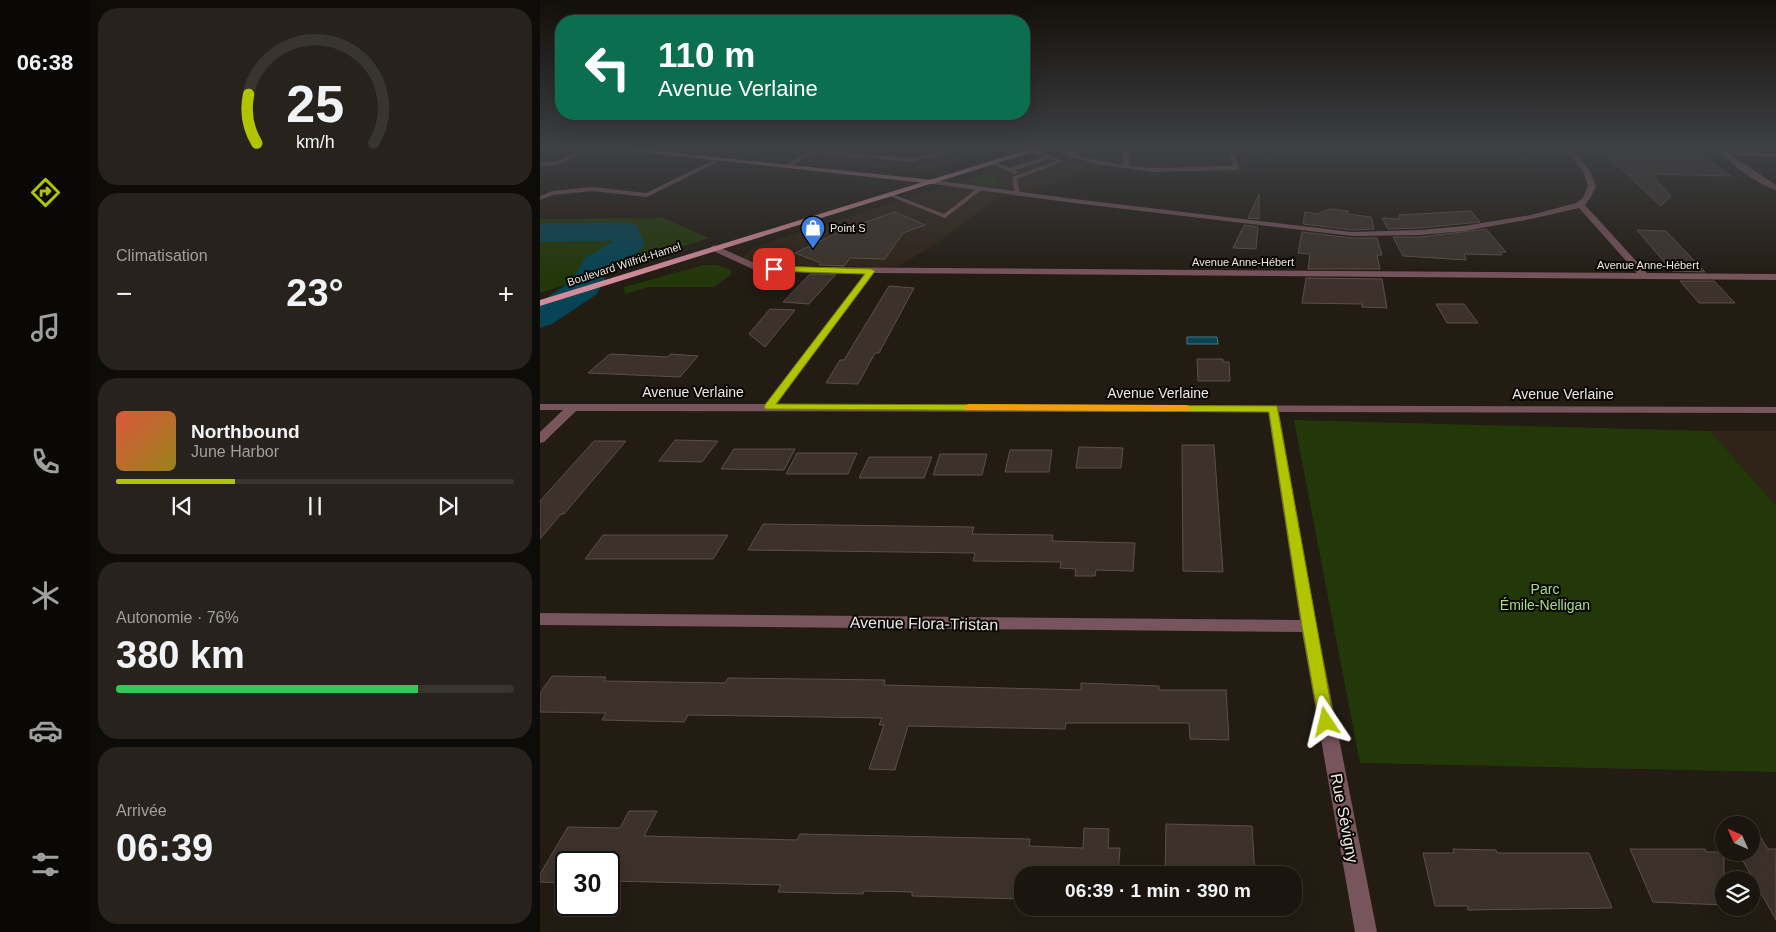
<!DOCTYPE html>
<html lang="fr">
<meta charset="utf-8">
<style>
:root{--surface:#1a150e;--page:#27221c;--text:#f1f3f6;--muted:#9f9f9e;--line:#38342e;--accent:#b0c500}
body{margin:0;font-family:Helvetica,sans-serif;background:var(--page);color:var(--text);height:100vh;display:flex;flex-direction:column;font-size:19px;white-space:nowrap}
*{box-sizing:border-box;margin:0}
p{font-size:16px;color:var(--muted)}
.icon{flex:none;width:28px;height:28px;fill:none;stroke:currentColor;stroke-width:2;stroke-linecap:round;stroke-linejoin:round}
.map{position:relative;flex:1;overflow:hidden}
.details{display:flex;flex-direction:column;gap:8px;padding:8px;background:#0e0c08;width:450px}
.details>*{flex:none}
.guide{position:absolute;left:15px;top:15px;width:475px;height:105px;border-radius:20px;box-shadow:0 5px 20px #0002,0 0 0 1px var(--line);background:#0b6e4f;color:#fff;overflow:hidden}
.needle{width:32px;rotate:315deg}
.buttons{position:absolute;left:1175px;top:816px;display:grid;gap:10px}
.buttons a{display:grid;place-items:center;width:45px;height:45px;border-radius:50%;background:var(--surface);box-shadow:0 5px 20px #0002,0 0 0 1px var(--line);font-size:25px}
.speed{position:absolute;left:15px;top:851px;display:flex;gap:10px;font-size:25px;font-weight:700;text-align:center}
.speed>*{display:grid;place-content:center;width:65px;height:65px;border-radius:50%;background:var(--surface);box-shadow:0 5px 20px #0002,0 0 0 1px var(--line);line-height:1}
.speed .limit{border:2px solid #111;border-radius:8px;background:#fff;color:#111}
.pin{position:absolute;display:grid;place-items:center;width:42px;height:42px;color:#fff;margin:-21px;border-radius:10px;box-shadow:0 2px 8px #0006}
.me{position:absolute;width:55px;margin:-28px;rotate:350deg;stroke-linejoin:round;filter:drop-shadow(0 0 4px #0008)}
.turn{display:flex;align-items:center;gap:18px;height:105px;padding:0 20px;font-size:22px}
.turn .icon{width:65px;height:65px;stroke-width:2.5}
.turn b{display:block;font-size:35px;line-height:42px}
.big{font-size:38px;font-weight:800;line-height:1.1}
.details .widget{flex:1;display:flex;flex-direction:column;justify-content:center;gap:8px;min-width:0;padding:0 18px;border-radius:20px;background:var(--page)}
.details .dial{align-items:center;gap:0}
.dial svg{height:130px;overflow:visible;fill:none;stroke:var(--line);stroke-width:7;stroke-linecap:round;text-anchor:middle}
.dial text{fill:var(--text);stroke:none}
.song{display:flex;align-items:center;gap:15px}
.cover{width:60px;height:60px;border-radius:8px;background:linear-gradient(135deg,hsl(10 70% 55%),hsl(50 70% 35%))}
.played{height:5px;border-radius:2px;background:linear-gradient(90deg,var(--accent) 30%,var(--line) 30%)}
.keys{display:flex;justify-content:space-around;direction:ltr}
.heat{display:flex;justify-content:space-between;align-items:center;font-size:28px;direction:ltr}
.charge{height:8px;border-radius:4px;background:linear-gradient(90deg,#34c759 76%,var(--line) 0)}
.trip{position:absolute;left:474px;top:866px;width:288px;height:50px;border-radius:20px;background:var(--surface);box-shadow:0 5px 20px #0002,0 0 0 1px var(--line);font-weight:800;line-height:50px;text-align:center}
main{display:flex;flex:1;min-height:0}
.dock{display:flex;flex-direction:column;width:90px;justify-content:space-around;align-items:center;background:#0a0806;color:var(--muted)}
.dock .icon{width:35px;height:35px}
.dock .on{color:var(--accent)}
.dock b{font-size:22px;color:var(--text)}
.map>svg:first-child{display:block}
.built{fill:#2f2417}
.green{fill:#233809}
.water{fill:#054555;stroke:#4b767f}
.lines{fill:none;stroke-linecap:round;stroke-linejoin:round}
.river{fill:#054555;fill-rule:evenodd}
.building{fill:#3c322b;stroke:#5b5049}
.service{fill:#78545c;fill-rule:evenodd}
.minor{fill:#78545c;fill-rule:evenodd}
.secondary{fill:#ac737f;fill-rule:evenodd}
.primary{fill:#d48b9b;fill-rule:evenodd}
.route{fill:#b0c500;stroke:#728000}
.slow{fill:#f59e0b}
.labels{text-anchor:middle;stroke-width:4;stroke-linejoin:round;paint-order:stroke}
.far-poi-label{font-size:11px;fill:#ede8e2;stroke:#090704;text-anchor:start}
.far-street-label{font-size:11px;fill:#ede8e2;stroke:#090704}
.street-label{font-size:14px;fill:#ede8e2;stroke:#090704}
.park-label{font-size:14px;fill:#acde7c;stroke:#090704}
.near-street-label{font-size:16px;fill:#ede8e2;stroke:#090704}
</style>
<main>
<nav class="dock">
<b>06:38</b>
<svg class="icon on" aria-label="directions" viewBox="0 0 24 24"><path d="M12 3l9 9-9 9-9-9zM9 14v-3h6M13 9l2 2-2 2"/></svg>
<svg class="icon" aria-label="music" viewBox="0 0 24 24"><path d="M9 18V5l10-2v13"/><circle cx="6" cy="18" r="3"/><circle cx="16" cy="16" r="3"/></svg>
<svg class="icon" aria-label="phone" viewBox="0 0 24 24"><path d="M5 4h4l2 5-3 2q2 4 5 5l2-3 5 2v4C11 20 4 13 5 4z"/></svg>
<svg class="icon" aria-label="climate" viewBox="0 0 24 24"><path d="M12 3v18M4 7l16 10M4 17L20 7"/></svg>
<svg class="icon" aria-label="car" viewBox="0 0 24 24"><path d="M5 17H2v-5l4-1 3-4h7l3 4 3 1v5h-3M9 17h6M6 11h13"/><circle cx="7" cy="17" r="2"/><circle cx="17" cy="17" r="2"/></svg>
<svg class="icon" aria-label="filters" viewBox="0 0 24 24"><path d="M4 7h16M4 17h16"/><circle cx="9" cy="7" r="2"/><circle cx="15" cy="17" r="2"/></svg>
</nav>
<section class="details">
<div class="widget dial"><svg viewBox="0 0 100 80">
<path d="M14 69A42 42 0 1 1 86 69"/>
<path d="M14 69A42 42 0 0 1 9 39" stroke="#b0c500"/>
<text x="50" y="56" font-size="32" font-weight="700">25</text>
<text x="50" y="72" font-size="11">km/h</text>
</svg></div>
<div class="widget"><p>Climatisation</p>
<div class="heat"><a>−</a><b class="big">23°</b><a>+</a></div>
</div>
<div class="widget">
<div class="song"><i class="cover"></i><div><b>Northbound</b><p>June Harbor</p></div></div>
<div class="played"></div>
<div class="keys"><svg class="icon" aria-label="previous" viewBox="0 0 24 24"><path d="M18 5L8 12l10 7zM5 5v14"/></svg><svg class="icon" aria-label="pause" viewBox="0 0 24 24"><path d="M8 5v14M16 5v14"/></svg><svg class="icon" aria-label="next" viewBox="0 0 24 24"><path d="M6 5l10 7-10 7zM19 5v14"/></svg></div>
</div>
<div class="widget"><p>Autonomie · 76%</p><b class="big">380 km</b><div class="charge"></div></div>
<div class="widget"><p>Arrivée</p><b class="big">06:39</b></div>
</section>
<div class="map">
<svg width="1236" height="932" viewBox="0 0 1236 932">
<rect width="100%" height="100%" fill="#221c13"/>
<path class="built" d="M253,147H464L382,171L230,161Z
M530,147H713L703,174L563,166L498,190L457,198L393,246L356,267L220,265L200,260L214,247Z
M1170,431H1236V506Z"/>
<path class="green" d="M456,171L458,187L438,185L430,181L435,178Z
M123,218L169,238L0,293V219Z
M164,265H177L191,270V275L174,287H108L85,294L84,287Z
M754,420L1170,431L1236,506V772L820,763Z"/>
<path class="water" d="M647,337H677L678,344H647Z"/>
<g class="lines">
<path class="river" d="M86,222L96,225L105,244L101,250L69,270L57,294L12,324L0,328V302L32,281L45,258L74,241L0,242V224Z"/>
</g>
<path class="building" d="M1062,151H1090L1093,153H1157L1191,176L1111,174L1131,196L1121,206Z
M719,194V219L708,218Z
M790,209L808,211L807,214L831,217L834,229L812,230L763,224L765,212L777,214Z
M931,211L940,222L880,228L848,229L842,218L860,219L859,215Z
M355,212L385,225L363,233L345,259L310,258L304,266L279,265L281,263L255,253L308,228Z
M704,225L718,227L716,249L693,248Z
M946,229L966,252H961L962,255L924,254L926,260L863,256L853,237H880Z
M1097,230L1126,231L1165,272L1132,271Z
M762,232L812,238H837L842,255H837L840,269H768L770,254L758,253Z
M270,274H296L269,304L243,302Z
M766,278L842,279L847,308L822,307V304L762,303Z
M1140,281H1174L1195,303H1159Z
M349,286L374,288L339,353H335L318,384L286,383L300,360H304Z
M896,304H924L938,323H907Z
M230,309L255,310L225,347L209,334Z
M70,354L127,357L131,354L158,356L140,377L48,373Z
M657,359H683V362H689L690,381H658Z
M135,440L178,441L162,462L119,461Z
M54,441H86L24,514H21L0,539V501Z
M642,445H674L683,572L643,571Z
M539,447L583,448L581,468H536Z
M194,449H255L244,470L181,469Z
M470,450H512L509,472H465Z
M257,453H317L308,474H246Z
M400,454H447L442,475H393Z
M329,457H392L384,478H319Z
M223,524L434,527L432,534L513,535L512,541L595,543L593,571L556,570L555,576H535L536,569L520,568L521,562L433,561L435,553L208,550Z
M63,535H188L173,559H45Z
M12,676L66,677L64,681L185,683L188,678L345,680L344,685L541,690V683L619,686V690H686L689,740L650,739L649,723H526L525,729L368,726L355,770L329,769L344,725H339L342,718L148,715L144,722L62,720L66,713L0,712V693Z
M89,811H117L104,836L257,840L260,834L490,839L489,846L543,848L544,828L569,829L568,848H580L578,875H482L481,899L372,896V892L324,891L323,894L238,892L241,885L69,881V862H26V883L0,882V874L28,827L80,828Z
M1211,822L1228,849H1236V920L1198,852H1211Z
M626,824L712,826L715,875H625Z
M913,849L956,850L957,853H1049L1072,908L928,910V906H895L883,853H914Z
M1090,849H1165L1166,852H1184V905L1113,902Z
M624,908H718V910Z"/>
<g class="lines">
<path class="service" d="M6,147H13L0,154V150Z
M49,147H56L18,165L0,166V162H15Z
M417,147H427L371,162L274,153L247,168L242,167L273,149L371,158Z
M546,147H554L535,155L556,160L583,165V147H589V166L613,168L693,166L687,147H693L699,168L696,170L613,172L555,164L526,155Z
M492,149L524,161L477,179L480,193L475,194L472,177L516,161L509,159L475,170L478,172L475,174L449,163L452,161L470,168L504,157L490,152V150Z
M174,160L179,161L107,197L52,191L13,195L0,200V196L12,191L52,187L106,193Z
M439,187L444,188L405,218L347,195L352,194L404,214Z"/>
<path class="minor" d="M1023,147H1030L1050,171L1056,186L1051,197L1045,205L1107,273L1236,274V280L334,273L237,404L1236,407V413L739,412L777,626L837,932H815L762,632L0,625V613L760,620L728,412L36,411L4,442L0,443V432L23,410H0V404H225L325,273L217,271L171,250L170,248L174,245L219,265L251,267L1097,273L1039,208L991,219L924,231L880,235L812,236L534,203L394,184L390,182L394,180L534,199L812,232L880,230L924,226L991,215L1036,203L1043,198L1048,186L1043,171Z
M1178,147H1184L1187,151L1236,153V157L1191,155L1236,185V190C1216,183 1189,165 1178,147Z"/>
<path class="secondary" d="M55,147H80L394,180L398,182L394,184Z"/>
<path class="primary" d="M497,147H508L0,306V300Z"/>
</g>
<linearGradient id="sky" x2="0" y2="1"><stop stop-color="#130f0a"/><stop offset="0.53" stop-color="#3e4044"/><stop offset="1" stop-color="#3e4044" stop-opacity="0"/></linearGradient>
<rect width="1236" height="278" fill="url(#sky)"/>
<path class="route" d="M234,266L331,269L335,271L236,404L737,406L794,722L792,727L786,729L781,727L779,722L762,626L729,412L225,409L224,407L225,405L325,274L231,271L230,269Z"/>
<path class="slow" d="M429,404L647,405L652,408L647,411L426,410L424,407L426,405Z"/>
<defs>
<symbol id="shop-pin" viewBox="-11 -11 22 30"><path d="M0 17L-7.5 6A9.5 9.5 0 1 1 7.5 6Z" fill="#3f7fe0" stroke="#090704"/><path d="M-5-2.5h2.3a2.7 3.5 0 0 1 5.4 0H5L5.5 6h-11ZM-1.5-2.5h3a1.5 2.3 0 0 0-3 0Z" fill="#fff"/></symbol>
</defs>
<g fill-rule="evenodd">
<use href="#shop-pin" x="259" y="214" width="28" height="38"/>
</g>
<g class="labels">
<g class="far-poi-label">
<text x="290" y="232">Point S</text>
</g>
<g class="far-street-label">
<text x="703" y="266">Avenue Anne-Hébert</text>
<text transform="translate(84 264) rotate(-18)" y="4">Boulevard Wilfrid-Hamel</text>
<text x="1108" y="269">Avenue Anne-Hébert</text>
</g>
<g class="street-label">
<text x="153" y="397">Avenue Verlaine</text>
<text x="618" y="398">Avenue Verlaine</text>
<text x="1023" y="399">Avenue Verlaine</text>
</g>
<g class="park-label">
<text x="1005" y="594">Parc<tspan x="1005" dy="16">Émile-Nelligan</tspan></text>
</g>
<g class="near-street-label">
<text transform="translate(384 623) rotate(1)" y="6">Avenue Flora-Tristan</text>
<text transform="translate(805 818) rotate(79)" y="6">Rue Sévigny</text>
</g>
</g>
</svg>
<div class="buttons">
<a><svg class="needle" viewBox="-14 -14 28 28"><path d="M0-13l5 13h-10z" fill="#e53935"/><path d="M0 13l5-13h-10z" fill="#9f9f9e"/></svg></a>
<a><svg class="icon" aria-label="layers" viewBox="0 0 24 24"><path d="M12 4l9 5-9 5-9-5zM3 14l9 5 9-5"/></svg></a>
</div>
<div class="speed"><div class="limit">30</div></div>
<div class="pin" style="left:234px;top:269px;background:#d93025"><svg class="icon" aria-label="arrive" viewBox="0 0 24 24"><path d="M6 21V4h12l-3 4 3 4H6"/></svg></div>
<svg class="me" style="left:786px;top:722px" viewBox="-20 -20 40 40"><path d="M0-17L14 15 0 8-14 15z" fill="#b0c500" stroke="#fff" stroke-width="4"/></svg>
<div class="trip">06:39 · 1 min · 390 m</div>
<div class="guide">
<div class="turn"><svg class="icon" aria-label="left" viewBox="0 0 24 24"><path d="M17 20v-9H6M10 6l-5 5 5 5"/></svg><div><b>110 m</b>Avenue Verlaine</div></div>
</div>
</div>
</main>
